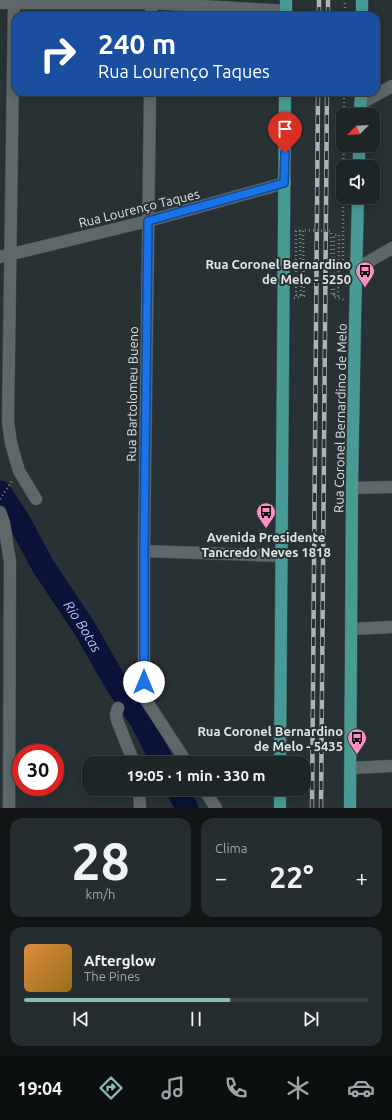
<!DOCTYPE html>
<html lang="pt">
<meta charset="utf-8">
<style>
:root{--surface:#1e2526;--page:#262d2e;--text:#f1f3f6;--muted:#a1a5a7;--line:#3c4243;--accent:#8bbbb9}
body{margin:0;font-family:Ubuntu,sans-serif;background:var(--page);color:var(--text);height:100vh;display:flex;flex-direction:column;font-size:15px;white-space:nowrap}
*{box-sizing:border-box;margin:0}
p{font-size:13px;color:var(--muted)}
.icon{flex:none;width:22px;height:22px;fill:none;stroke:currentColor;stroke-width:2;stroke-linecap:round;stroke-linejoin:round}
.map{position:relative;height:808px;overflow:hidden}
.side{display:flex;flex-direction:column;gap:10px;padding:10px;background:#101415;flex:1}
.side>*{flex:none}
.top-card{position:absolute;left:12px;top:12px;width:368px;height:84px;border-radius:12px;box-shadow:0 2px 10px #0003,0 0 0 1px var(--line);background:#1a4fa0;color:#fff;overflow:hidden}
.needle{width:26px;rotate:246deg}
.fabs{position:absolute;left:336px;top:108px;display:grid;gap:8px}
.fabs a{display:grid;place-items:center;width:44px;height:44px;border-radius:8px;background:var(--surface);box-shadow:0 2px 10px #0003,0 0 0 1px var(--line);font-size:20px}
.speed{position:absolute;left:12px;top:744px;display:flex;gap:8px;font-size:20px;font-weight:700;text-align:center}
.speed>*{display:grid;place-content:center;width:52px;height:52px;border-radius:50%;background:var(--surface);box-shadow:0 2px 10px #0003,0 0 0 1px var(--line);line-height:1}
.speed .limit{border:6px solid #d22;background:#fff;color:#111}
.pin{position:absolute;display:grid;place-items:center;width:34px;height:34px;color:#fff;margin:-41px -17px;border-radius:50% 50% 50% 0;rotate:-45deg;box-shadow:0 0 4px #0007}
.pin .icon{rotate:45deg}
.me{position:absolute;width:44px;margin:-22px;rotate:0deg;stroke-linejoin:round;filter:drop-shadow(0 0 3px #0008)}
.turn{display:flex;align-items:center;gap:14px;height:84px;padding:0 20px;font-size:18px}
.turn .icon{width:52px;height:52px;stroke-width:2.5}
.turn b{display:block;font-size:28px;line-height:34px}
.big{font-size:30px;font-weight:700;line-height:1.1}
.side .tile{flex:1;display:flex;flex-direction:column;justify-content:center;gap:6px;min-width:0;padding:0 14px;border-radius:12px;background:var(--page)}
.side .dial{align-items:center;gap:0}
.dial b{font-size:52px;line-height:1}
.song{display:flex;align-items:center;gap:12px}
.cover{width:48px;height:48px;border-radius:6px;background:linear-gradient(135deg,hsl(30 70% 55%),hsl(40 70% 35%))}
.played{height:4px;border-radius:2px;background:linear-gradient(90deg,var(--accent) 60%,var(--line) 60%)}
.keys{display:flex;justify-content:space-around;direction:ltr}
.heat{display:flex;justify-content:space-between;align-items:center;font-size:22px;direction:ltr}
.side .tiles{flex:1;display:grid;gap:10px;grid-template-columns:1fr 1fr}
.tile:last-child{grid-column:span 2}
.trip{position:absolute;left:82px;top:756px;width:228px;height:40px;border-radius:12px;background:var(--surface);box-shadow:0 2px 10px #0003,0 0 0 1px var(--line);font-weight:700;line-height:40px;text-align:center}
.dock{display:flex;height:64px;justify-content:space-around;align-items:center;background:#0c0f0f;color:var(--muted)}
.dock .icon{width:28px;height:28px}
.dock .current{color:var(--accent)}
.dock b{font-size:18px;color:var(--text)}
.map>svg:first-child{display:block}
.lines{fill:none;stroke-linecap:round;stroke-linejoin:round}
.river{stroke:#0a1238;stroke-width:23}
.minor-casing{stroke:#464e50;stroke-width:13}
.major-casing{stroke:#464e50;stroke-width:13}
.path{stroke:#7c8486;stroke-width:2.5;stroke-dasharray:1 3;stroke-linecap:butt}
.minor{stroke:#5e676a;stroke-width:12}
.major{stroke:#489b95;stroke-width:12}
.rail-casing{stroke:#aeb4b6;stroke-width:4.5}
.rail{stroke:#283133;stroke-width:3;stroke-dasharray:9;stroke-linecap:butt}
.path-bridge{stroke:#7c8486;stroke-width:2.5;stroke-dasharray:1 3;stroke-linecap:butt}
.route-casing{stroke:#114b97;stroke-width:10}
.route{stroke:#1a73e8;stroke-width:7}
.labels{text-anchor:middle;stroke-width:4;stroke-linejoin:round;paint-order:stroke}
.street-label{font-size:13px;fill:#dee3e5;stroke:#283133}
.poi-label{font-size:13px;font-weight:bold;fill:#dee3e5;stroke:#283133;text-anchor:end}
.water-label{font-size:14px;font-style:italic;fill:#adc1fa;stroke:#283133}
</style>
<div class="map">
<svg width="392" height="808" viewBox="0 0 392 808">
<rect width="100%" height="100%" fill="#283133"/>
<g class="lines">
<g class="river">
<path id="s1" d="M0,492L19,521L43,566L85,629L117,685L141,720L163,763"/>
<path d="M177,789L187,808"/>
</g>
<defs>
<path id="minor" d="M14,0L8,422L11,443L19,471L36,499
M0,3H151L286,11
M151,16V0
M150,92L144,551V697L187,763
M360,104L392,86
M0,257L148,221L285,183
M356,269L392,248
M352,488L392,487
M0,512L4,523L10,562L9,808
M144,551L282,556
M352,629L392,627
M118,708L116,714L117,720L134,763
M351,768L392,766
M139,789L140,808
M204,789L216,808"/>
<path id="major" d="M286,16V0
M362,16V0
M360,115L361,92
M359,167V145
M280,763L285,92
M280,808V789
M350,808L352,488L355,321L358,197"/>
</defs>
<use href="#minor" class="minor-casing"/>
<use href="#major" class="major-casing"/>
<path class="path" d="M345,16V0
M344,115V92
M343,167L344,145
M343,268V197
M334,294V297L345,300
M294,298L301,297V295
M0,499L12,481"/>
<use href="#minor" class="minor"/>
<use href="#major" class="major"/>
<defs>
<path id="rail" d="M319,16V0
M328,16V0
M312,808L318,92
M321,808L327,92"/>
</defs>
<use href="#rail" class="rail-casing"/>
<use href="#rail" class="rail"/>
<path class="path-bridge" d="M301,295L300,231H296V295L304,296L303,230L331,231L332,295L338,296L339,235H334V294"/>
</g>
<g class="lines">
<defs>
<path id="route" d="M144,682V551L148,221L284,183L285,153"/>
</defs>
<use href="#route" class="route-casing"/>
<use href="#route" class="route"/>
</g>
<defs>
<symbol id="bus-pin" viewBox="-11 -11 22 30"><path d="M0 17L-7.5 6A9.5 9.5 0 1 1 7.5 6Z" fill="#fc8fc1" stroke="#283133"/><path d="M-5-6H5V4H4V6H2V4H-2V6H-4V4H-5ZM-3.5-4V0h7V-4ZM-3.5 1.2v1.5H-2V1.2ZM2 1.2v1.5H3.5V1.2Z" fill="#111"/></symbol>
</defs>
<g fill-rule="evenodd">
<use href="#bus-pin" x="354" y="260" width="22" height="30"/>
<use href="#bus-pin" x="255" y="501" width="22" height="30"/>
<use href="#bus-pin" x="346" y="727" width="22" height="30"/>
</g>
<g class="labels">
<g class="street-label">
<text transform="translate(139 208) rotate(-14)" y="5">Rua Lourenço Taques</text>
<text transform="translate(132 394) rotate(-89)" y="5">Rua Bartolomeu Bueno</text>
<text transform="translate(340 418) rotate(-89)" y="5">Rua Coronel Bernardino de Melo</text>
</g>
<g class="poi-label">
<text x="351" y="269">Rua Coronel Bernardino<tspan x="351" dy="15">de Melo - 5250</tspan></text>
<text x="266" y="542" text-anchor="middle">Avenida Presidente<tspan x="266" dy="15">Tancredo Neves 1818</tspan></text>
<text x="343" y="736">Rua Coronel Bernardino<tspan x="343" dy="15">de Melo - 5435</tspan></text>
</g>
<g class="water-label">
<text dy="5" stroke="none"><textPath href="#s1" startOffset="158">Rio Botas</textPath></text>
</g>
</g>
</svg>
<div class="fabs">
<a><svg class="needle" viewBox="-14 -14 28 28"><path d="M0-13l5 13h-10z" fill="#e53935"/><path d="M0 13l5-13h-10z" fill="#a1a5a7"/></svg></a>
<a><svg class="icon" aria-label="sound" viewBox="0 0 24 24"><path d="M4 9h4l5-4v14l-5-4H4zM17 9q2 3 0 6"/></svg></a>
</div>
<div class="speed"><div class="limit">30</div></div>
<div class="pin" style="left:285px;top:153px;background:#d93025"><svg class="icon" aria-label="arrive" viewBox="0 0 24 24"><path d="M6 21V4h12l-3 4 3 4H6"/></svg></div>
<svg class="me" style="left:144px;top:682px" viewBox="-20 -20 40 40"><circle r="19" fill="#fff"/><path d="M0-13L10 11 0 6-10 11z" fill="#1a73e8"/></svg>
<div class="trip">19:05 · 1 min · 330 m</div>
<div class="top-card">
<div class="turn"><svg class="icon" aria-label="right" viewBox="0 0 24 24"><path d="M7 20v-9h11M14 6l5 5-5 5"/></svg><div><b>240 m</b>Rua Lourenço Taques</div></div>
</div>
</div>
<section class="side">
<div class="tiles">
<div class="tile dial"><b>28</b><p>km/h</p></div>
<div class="tile"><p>Clima</p>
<div class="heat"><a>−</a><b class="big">22°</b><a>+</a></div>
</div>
<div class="tile">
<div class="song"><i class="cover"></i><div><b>Afterglow</b><p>The Pines</p></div></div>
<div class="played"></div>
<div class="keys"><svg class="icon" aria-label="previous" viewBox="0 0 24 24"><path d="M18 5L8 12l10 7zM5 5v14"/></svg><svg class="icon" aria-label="pause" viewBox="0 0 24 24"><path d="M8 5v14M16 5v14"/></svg><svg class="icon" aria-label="next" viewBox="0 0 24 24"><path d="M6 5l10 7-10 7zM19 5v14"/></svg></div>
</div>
</div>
</section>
<nav class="dock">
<b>19:04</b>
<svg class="icon current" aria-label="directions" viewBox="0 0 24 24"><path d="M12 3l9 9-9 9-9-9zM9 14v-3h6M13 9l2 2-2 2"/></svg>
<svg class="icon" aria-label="music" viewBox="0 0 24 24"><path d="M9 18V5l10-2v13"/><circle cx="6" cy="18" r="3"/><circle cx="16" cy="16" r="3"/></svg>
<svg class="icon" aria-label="phone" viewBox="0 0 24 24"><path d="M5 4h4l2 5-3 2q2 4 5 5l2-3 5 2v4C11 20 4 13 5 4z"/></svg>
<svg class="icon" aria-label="climate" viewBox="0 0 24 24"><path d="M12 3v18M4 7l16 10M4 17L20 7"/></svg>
<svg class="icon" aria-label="car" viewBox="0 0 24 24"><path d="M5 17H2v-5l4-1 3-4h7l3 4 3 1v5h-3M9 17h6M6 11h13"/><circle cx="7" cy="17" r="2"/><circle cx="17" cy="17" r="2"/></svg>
</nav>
